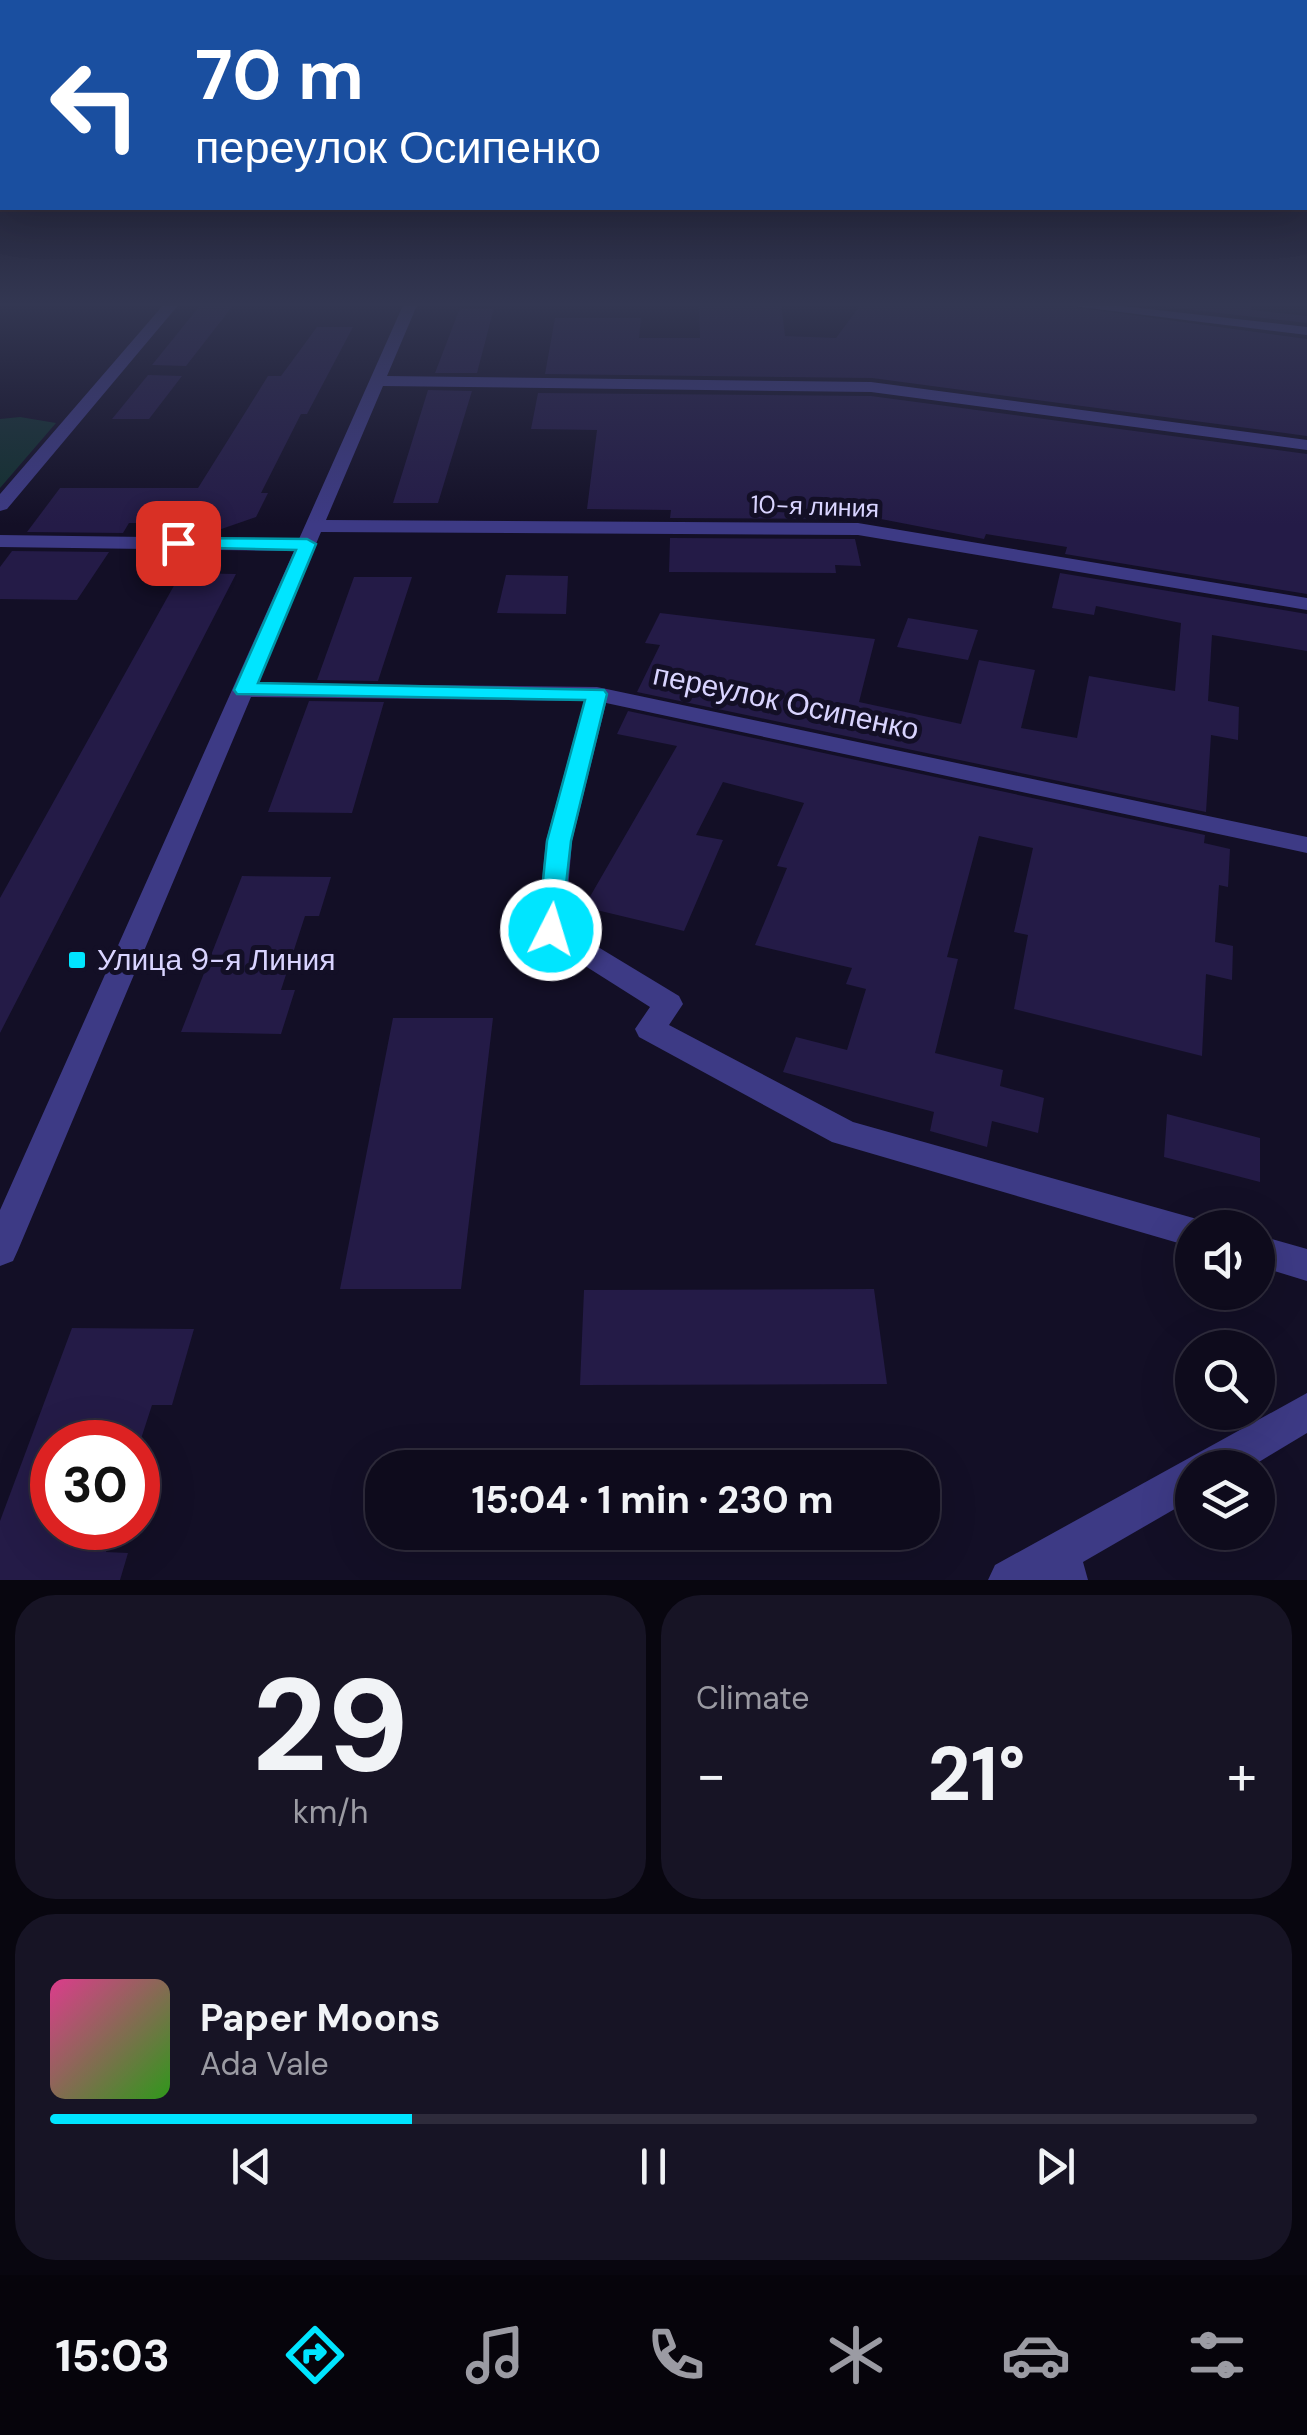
<!DOCTYPE html>
<meta charset="utf-8">
<style>
:root{--surface:#0e0b1c;--page:#171425;--text:#f1f3f6;--muted:#9b9ba3;--line:#2e2b3b;--accent:#00e5ff}
body{margin:0;font-family:"DM Sans",sans-serif;background:var(--page);color:var(--text);height:100vh;display:flex;flex-direction:column;font-size:38px;white-space:nowrap}
*{box-sizing:border-box;margin:0}
p{font-size:32px;color:var(--muted)}
.icon{flex:none;width:55px;height:55px;fill:none;stroke:currentColor;stroke-width:2;stroke-linecap:round;stroke-linejoin:round}
.map{position:relative;height:1580px;overflow:hidden}
.panel{display:flex;flex-direction:column;gap:15px;padding:15px;background:#08060f;flex:1}
.panel>*{flex:none}
.top-card{position:absolute;left:0px;top:0px;width:1308px;height:210px;box-shadow:0 10px 40px #0002,0 0 0 2px var(--line);background:#1a4fa0;color:#fff;overflow:hidden}
.buttons{position:absolute;left:1175px;top:1210px;display:grid;gap:20px}
.buttons a{display:grid;place-items:center;width:100px;height:100px;border-radius:50%;background:var(--surface);box-shadow:0 10px 40px #0002,0 0 0 2px var(--line);font-size:50px}
.speed{position:absolute;left:30px;top:1420px;display:flex;gap:20px;font-size:50px;font-weight:700;text-align:center}
.speed>*{display:grid;place-content:center;width:130px;height:130px;border-radius:50%;background:var(--surface);box-shadow:0 10px 40px #0002,0 0 0 2px var(--line);line-height:1}
.speed .limit{border:15px solid #d22;background:#fff;color:#111}
.pin{position:absolute;display:grid;place-items:center;width:85px;height:85px;color:#fff;margin:-42px;border-radius:20px;box-shadow:0 5px 15px #0006}
.me{position:absolute;width:110px;margin:-55px;rotate:5deg;stroke-linejoin:round;filter:drop-shadow(0 0 8px #0008)}
.turn{display:flex;align-items:center;gap:35px;height:210px;padding:0 30px;font-size:45px}
.turn .icon{width:130px;height:130px;stroke-width:2.5}
.turn b{display:block;font-size:70px;line-height:85px}
.big{font-size:75px;font-weight:700;line-height:1.1}
.panel .tile{flex:1;display:flex;flex-direction:column;justify-content:center;gap:15px;min-width:0;padding:0 35px;border-radius:40px;background:var(--page)}
.panel .dial{align-items:center;gap:0}
.dial b{font-size:130px;line-height:1}
.song{display:flex;align-items:center;gap:30px}
.cover{width:120px;height:120px;border-radius:15px;background:linear-gradient(135deg,hsl(330 70% 55%),hsl(110 70% 35%))}
.played{height:10px;border-radius:5px;background:linear-gradient(90deg,var(--accent) 30%,var(--line) 30%)}
.keys{display:flex;justify-content:space-around;direction:ltr}
.heat{display:flex;justify-content:space-between;align-items:center;font-size:55px;direction:ltr}
.panel .tiles{flex:1;display:grid;gap:15px;grid-template-columns:1fr 1fr}
.tile:last-child{grid-column:span 2}
.trip{position:absolute;left:365px;top:1450px;width:575px;height:100px;border-radius:40px;background:var(--surface);box-shadow:0 10px 40px #0002,0 0 0 2px var(--line);font-weight:700;line-height:100px;text-align:center}
.tab-bar{display:flex;height:160px;justify-content:space-around;align-items:center;background:#06040b;color:var(--muted)}
.tab-bar .icon{width:70px;height:70px}
.tab-bar .on{color:var(--accent)}
.tab-bar b{font-size:45px;color:var(--text)}
.map>svg:first-child{display:block}
.green{fill:#12302f}
.building{fill:#241b47}
.lines{fill:none;stroke-linecap:round;stroke-linejoin:round}
.minor{fill:#3d3a85;fill-rule:evenodd}
.route{fill:#00e5ff;stroke:#0095a6;stroke-width:2.5}
.poi-dot{fill:#00e5ff;stroke:#130f26;stroke-width:4}
.labels{text-anchor:middle;stroke-width:10;stroke-linejoin:round;paint-order:stroke}
.far-street-label{font-size:25px;fill:#d9d4ff;stroke:#130f26}
.street-label{font-size:30px;fill:#d9d4ff;stroke:#130f26}
.poi-label{font-size:30px;fill:#d9d4ff;stroke:#130f26;text-anchor:start}
</style>
<div class="map">
<svg width="1307" height="1580" viewBox="0 0 1307 1580">
<rect width="100%" height="100%" fill="#130f26"/>
<path class="green" d="M20,417L56,423L0,488V419Z"/>
<path class="building" d="M202,303H235L186,366L152,365Z
M699,303H781L785,336L836,338L862,303H1044L1307,339V436L872,378L545,374L555,318H641L639,338H700Z
M1132,303L1251,305V310L1307,316V323Z
M460,308H494L477,373H435Z
M317,327H353L307,414H301L261,493H268L256,517L207,534L210,523H129L123,533L27,532L60,488H198L268,376H281Z
M148,375L182,376L149,419H112Z
M428,390L472,391L438,503H393Z
M538,393L871,396L1307,454V594L1065,554L1067,547L986,534L984,539L850,513L851,519L670,518L671,510L587,509L597,430L531,429Z
M670,538L855,539L861,566L835,565L836,573L669,572Z
M12,551L109,552L77,600L0,599V567Z
M181,573L236,574L0,1033V898Z
M1060,573L1307,614V651L1212,635L1208,701L1239,707L1238,740L1211,735L1206,812L637,692L660,645L645,643L660,613L875,639L859,702L961,724L979,660L1035,670L1021,728L1077,738L1089,676L1175,691L1181,623L1096,606L1094,615L1052,608Z
M506,575L568,576L566,614L497,613Z
M354,577H412L378,681L317,680Z
M908,618L978,630L968,660L897,647Z
M309,701L384,702L352,813L268,812Z
M628,711L1205,835L1204,843L1230,849L1228,887L1219,885L1215,942L1233,946L1232,980L1206,974L1202,1056L1014,1009L1028,935L1014,932L1033,848L979,836L947,957L958,959L935,1053L1003,1070L1000,1086L1044,1098L1038,1133L992,1121L987,1147L930,1131L934,1112L783,1072L796,1037L847,1050L866,989L846,984L852,968L755,945L787,868L777,866L804,803L723,782L696,835L723,840L684,931L584,907L677,746L617,734Z
M242,876L331,877L319,916H305L281,990H295L281,1034L181,1032Z
M393,1018H493L461,1289H340Z
M1167,1114L1260,1138V1182L1164,1157Z
M874,1289L887,1384L580,1385L584,1290Z
M72,1328L194,1329L172,1405H152L140,1442H52V1528H114L106,1552L128,1553L120,1580H0V1521Z"/>
<g class="lines">
<path class="minor" d="M165,303H180L7,509L0,511V494Z
M404,303H418L387,376L871,382L1307,440V450L871,392L383,386L326,520L858,523L1307,598V610L858,535L321,532L257,683L597,687L1307,837V853L606,703L572,841L565,927L679,996L683,1004L669,1025L853,1122L1204,1221L1207,1228H1192V1247L832,1142L639,1037L635,1029L650,1007L541,938L537,931L546,841L584,701L251,697L18,1250L13,1261L0,1266V1210L294,551L0,547V535L299,539Z
M1048,303H1096L1307,327V335Z
M1258,1235L1307,1249V1281L1258,1266Z
M1307,1393V1433L1249,1468H1192V1499L1083,1562L1088,1580H988L995,1565Z"/>
</g>
<linearGradient id="sky" x2="0" y2="1"><stop stop-color="#0a0815"/><stop offset="0.58" stop-color="#333752"/><stop offset="1" stop-color="#333752" stop-opacity="0"/></linearGradient>
<rect width="1307" height="525" fill="url(#sky)"/>
<path class="route" d="M178,538L307,539L316,544L258,683L604,690L607,694L571,841L560,937L551,939L538,930L547,841L585,700L237,694L234,690L296,550L172,547L170,543Z"/>
<rect class="poi-dot" x="67" y="950" width="20" height="20" rx="5"/>
<g class="labels">
<g class="far-street-label">
<text transform="translate(815 506) rotate(2)" y="9">10-я линия</text>
</g>
<g class="street-label">
<text transform="translate(786 702) rotate(12)" y="10">переулок Осипенко</text>
</g>
<g class="poi-label">
<text x="97" y="970">Улица 9-я Линия</text>
</g>
</g>
</svg>
<div class="buttons">
<a><svg class="icon" aria-label="sound" viewBox="0 0 24 24"><path d="M4 9h4l5-4v14l-5-4H4zM17 9q2 3 0 6"/></svg></a>
<a><svg class="icon" aria-label="search" viewBox="0 0 24 24"><circle cx="10" cy="10" r="6"/><path d="M15 15l6 6"/></svg></a>
<a><svg class="icon" aria-label="layers" viewBox="0 0 24 24"><path d="M12 4l9 5-9 5-9-5zM3 14l9 5 9-5"/></svg></a>
</div>
<div class="speed"><div class="limit">30</div></div>
<div class="pin" style="left:178px;top:543px;background:#d93025"><svg class="icon" aria-label="arrive" viewBox="0 0 24 24"><path d="M6 21V4h12l-3 4 3 4H6"/></svg></div>
<svg class="me" style="left:551px;top:930px" viewBox="-20 -20 40 40"><circle r="17" fill="#00e5ff" stroke="#fff" stroke-width="3"/><path d="M0-11L8 9 0 5-8 9z" fill="#fff"/></svg>
<div class="trip">15:04 · 1 min · 230 m</div>
<div class="top-card">
<div class="turn"><svg class="icon" aria-label="left" viewBox="0 0 24 24"><path d="M17 20v-9H6M10 6l-5 5 5 5"/></svg><div><b>70 m</b>переулок Осипенко</div></div>
</div>
</div>
<section class="panel">
<div class="tiles">
<div class="tile dial"><b>29</b><p>km/h</p></div>
<div class="tile"><p>Climate</p>
<div class="heat"><a>−</a><b class="big">21°</b><a>+</a></div>
</div>
<div class="tile">
<div class="song"><i class="cover"></i><div><b>Paper Moons</b><p>Ada Vale</p></div></div>
<div class="played"></div>
<div class="keys"><svg class="icon" aria-label="previous" viewBox="0 0 24 24"><path d="M18 5L8 12l10 7zM5 5v14"/></svg><svg class="icon" aria-label="pause" viewBox="0 0 24 24"><path d="M8 5v14M16 5v14"/></svg><svg class="icon" aria-label="next" viewBox="0 0 24 24"><path d="M6 5l10 7-10 7zM19 5v14"/></svg></div>
</div>
</div>
</section>
<nav class="tab-bar">
<b>15:03</b>
<svg class="icon on" aria-label="directions" viewBox="0 0 24 24"><path d="M12 3l9 9-9 9-9-9zM9 14v-3h6M13 9l2 2-2 2"/></svg>
<svg class="icon" aria-label="music" viewBox="0 0 24 24"><path d="M9 18V5l10-2v13"/><circle cx="6" cy="18" r="3"/><circle cx="16" cy="16" r="3"/></svg>
<svg class="icon" aria-label="phone" viewBox="0 0 24 24"><path d="M5 4h4l2 5-3 2q2 4 5 5l2-3 5 2v4C11 20 4 13 5 4z"/></svg>
<svg class="icon" aria-label="climate" viewBox="0 0 24 24"><path d="M12 3v18M4 7l16 10M4 17L20 7"/></svg>
<svg class="icon" aria-label="car" viewBox="0 0 24 24"><path d="M5 17H2v-5l4-1 3-4h7l3 4 3 1v5h-3M9 17h6M6 11h13"/><circle cx="7" cy="17" r="2"/><circle cx="17" cy="17" r="2"/></svg>
<svg class="icon" aria-label="filters" viewBox="0 0 24 24"><path d="M4 7h16M4 17h16"/><circle cx="9" cy="7" r="2"/><circle cx="15" cy="17" r="2"/></svg>
</nav>
